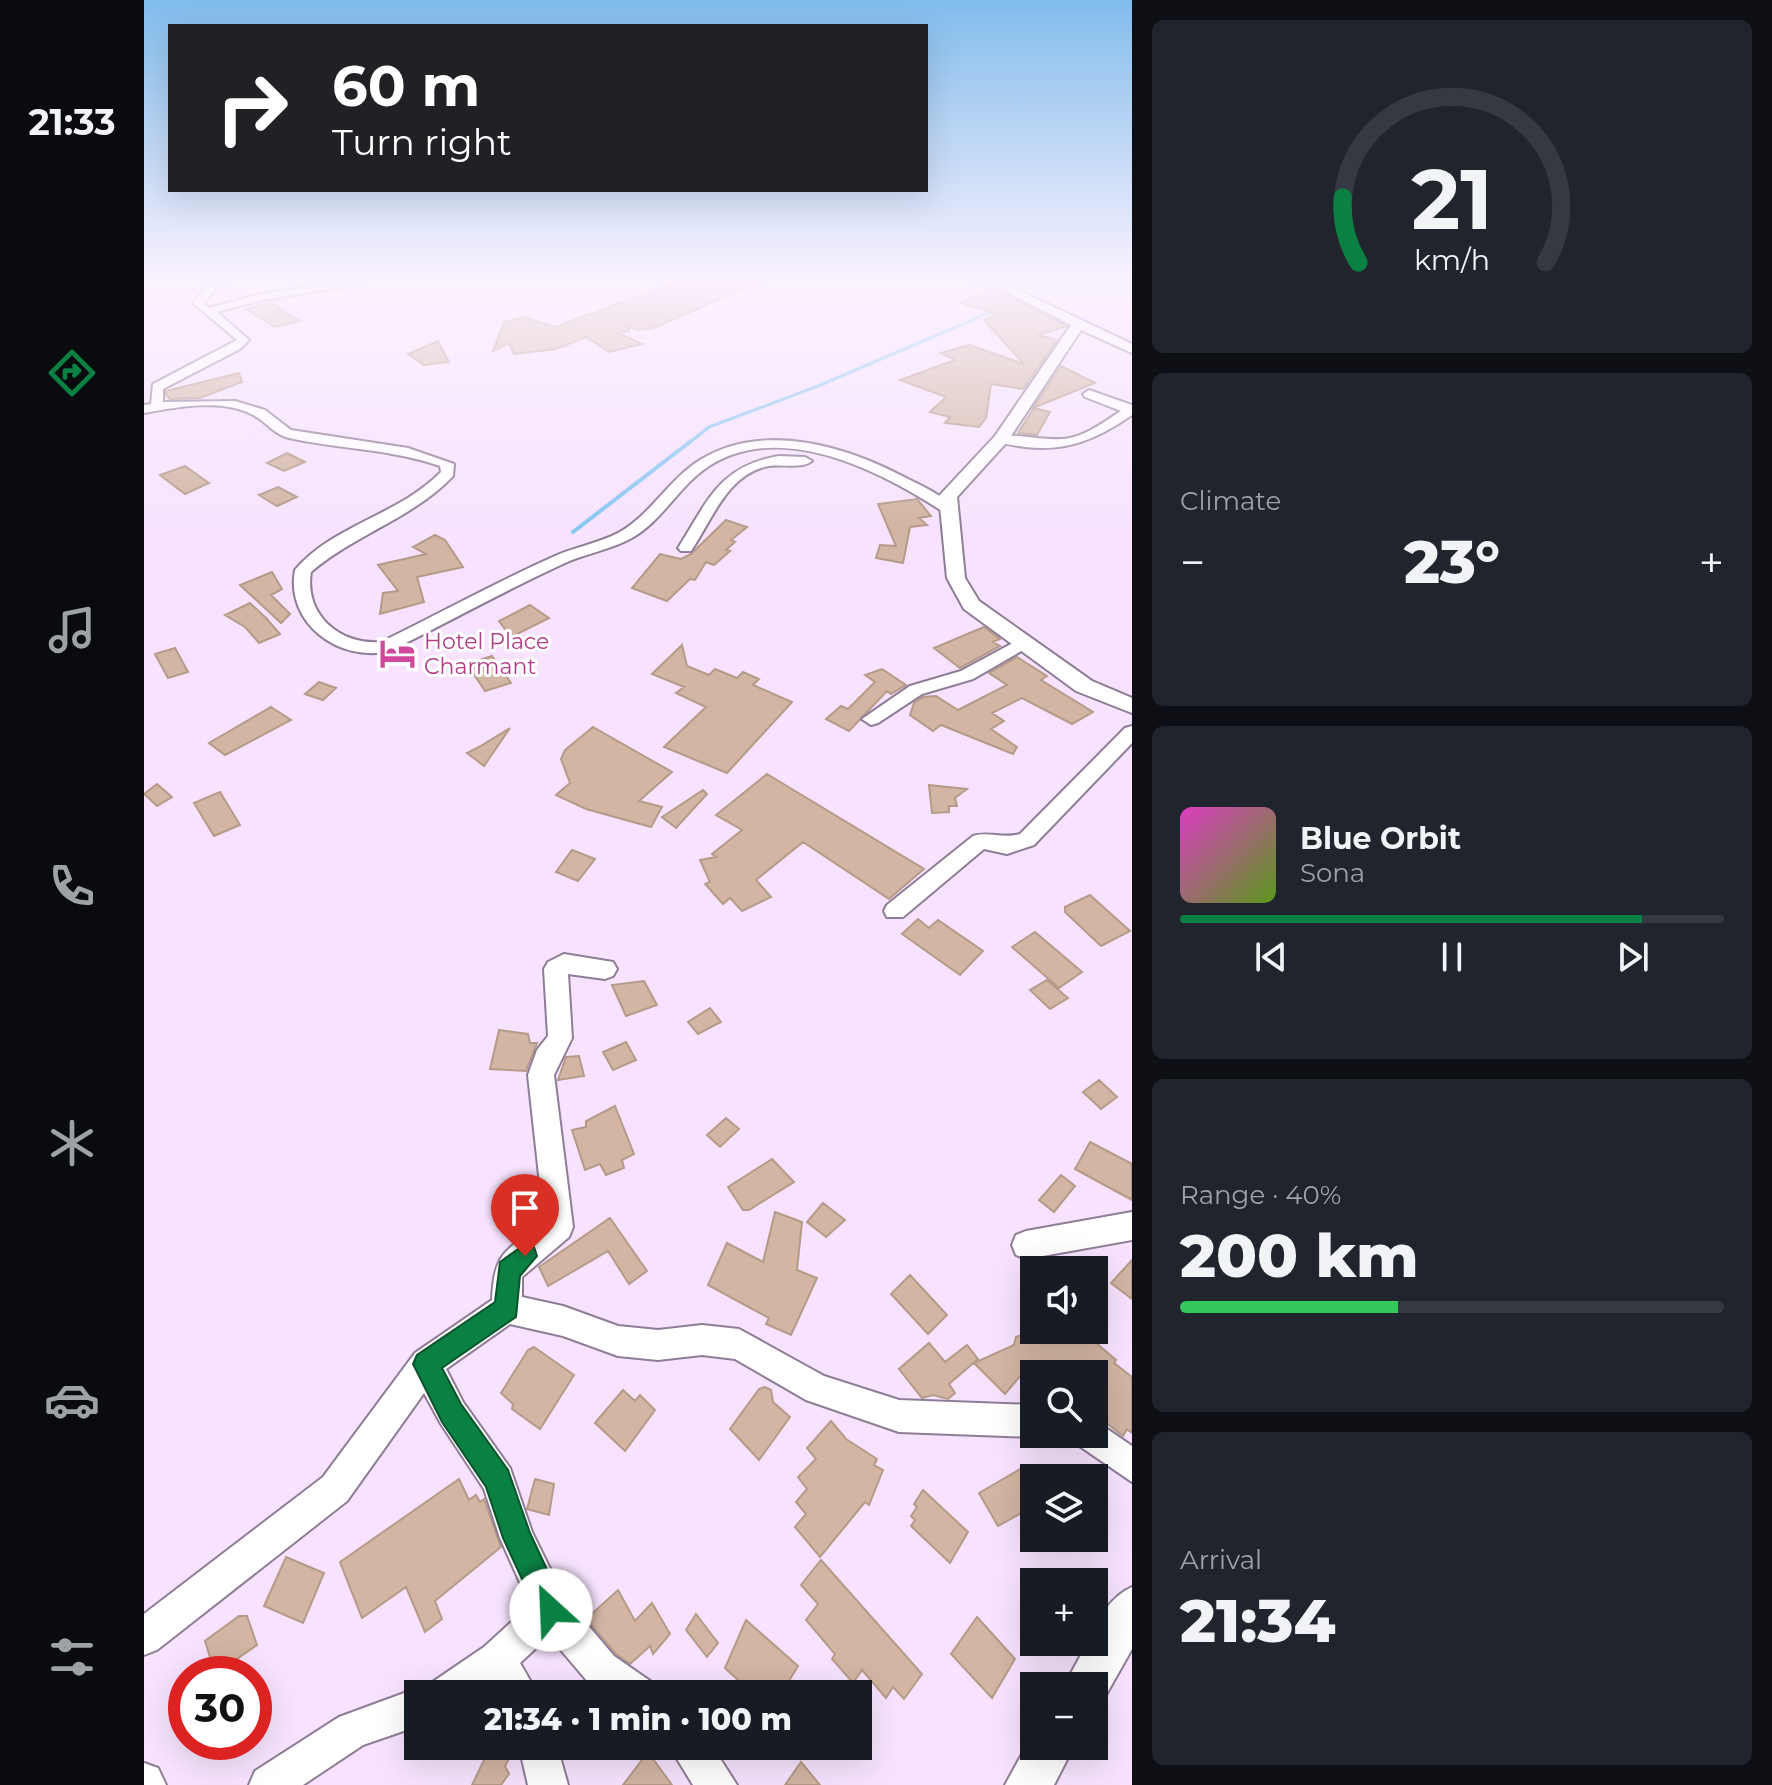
<!DOCTYPE html>
<meta charset="utf-8">
<style>
:root{--surface:#171b24;--page:#20242c;--text:#f1f3f6;--muted:#9ea1a6;--line:#363941;--accent:#0b8043}
body{margin:0;font-family:Montserrat,sans-serif;background:var(--page);color:var(--text);height:100vh;display:flex;flex-direction:column;font-size:30px;white-space:nowrap}
*{box-sizing:border-box;margin:0}
p{font-size:26px;color:var(--muted)}
.icon{flex:none;width:44px;height:44px;fill:none;stroke:currentColor;stroke-width:2;stroke-linecap:round;stroke-linejoin:round}
.map{position:relative;flex:1;overflow:hidden}
.sheet{display:flex;flex-direction:column;gap:20px;padding:20px;background:#0d0f14;width:640px}
.sheet>*{flex:none}
.guide{position:absolute;left:24px;top:24px;width:760px;height:168px;border-radius:0px;box-shadow:0 8px 32px #0002;background:#202124;color:#fff;overflow:hidden}
.controls{position:absolute;left:876px;top:1256px;display:grid;gap:16px}
.controls a{display:grid;place-items:center;width:88px;height:88px;border-radius:0px;background:var(--surface);box-shadow:0 8px 32px #0002;font-size:40px}
.speed{position:absolute;left:24px;top:1656px;display:flex;gap:16px;font-size:40px;font-weight:700;text-align:center}
.speed>*{display:grid;place-content:center;width:104px;height:104px;border-radius:50%;background:var(--surface);box-shadow:0 8px 32px #0002;line-height:1}
.speed .limit{border:12px solid #d22;background:#fff;color:#111}
.pin{position:absolute;display:grid;place-items:center;width:68px;height:68px;color:#fff;margin:-82px -34px;border-radius:50% 50% 50% 0;rotate:-45deg;box-shadow:0 0 8px #0007}
.pin .icon{rotate:45deg}
.me{position:absolute;width:88px;margin:-44px;rotate:335deg;stroke-linejoin:round;filter:drop-shadow(0 0 6px #0008)}
.turn{display:flex;align-items:center;gap:28px;height:168px;padding:0 32px;font-size:36px}
.turn .icon{width:104px;height:104px;stroke-width:2.5}
.turn b{display:block;font-size:56px;line-height:68px}
.big{font-size:60px;font-weight:800;line-height:1.1}
.sheet .tile{flex:1;display:flex;flex-direction:column;justify-content:center;gap:12px;min-width:0;padding:0 28px;border-radius:12px;background:var(--page)}
.sheet .dial{align-items:center;gap:0}
.dial svg{height:208px;overflow:visible;fill:none;stroke:var(--line);stroke-width:7;stroke-linecap:round;text-anchor:middle}
.dial text{fill:var(--text);stroke:none}
.song{display:flex;align-items:center;gap:24px}
.cover{width:96px;height:96px;border-radius:12px;background:linear-gradient(135deg,hsl(310 70% 55%),hsl(90 70% 35%))}
.played{height:8px;border-radius:4px;background:linear-gradient(90deg,var(--accent) 85%,var(--line) 85%)}
.keys{display:flex;justify-content:space-around;direction:ltr}
.heat{display:flex;justify-content:space-between;align-items:center;font-size:44px;direction:ltr}
.charge{height:12px;border-radius:6px;background:linear-gradient(90deg,#34c759 40%,var(--line) 0)}
.trip{position:absolute;left:260px;top:1680px;width:468px;height:80px;border-radius:0px;background:var(--surface);box-shadow:0 8px 32px #0002;font-weight:800;line-height:80px;text-align:center}
main{display:flex;flex:1;min-height:0}
.dock{display:flex;flex-direction:column;width:144px;justify-content:space-around;align-items:center;background:#090b0e;color:var(--muted)}
.dock .icon{width:56px;height:56px}
.dock .active{color:var(--accent)}
.dock b{font-size:36px;color:var(--text)}
.map>svg:first-child{display:block}
.lines{fill:none;stroke-linecap:round;stroke-linejoin:round}
.stream-far1{stroke:#88c7f1;stroke-width:3}
.stream{stroke:#88c7f1;stroke-width:4}
.building{fill:#d2b5a3;stroke:#b69a88;stroke-width:2}
.minor-casing{stroke:#8f7d96;stroke-width:4}
.tertiary-casing{stroke:#8f7d96;stroke-width:4}
.minor{fill:#fff;fill-rule:evenodd}
.tertiary{fill:#fff;fill-rule:evenodd}
.route{fill:#0b8043;stroke:#07532c;stroke-width:2}
.labels{text-anchor:middle;stroke-width:6;stroke-linejoin:round;paint-order:stroke}
.far-hotel-label{font-size:22px;fill:#b23c85;stroke:#fff;text-anchor:start}
</style>
<main>
<nav class="dock">
<b>21:33</b>
<svg class="icon active" aria-label="directions" viewBox="0 0 24 24"><path d="M12 3l9 9-9 9-9-9zM9 14v-3h6M13 9l2 2-2 2"/></svg>
<svg class="icon" aria-label="music" viewBox="0 0 24 24"><path d="M9 18V5l10-2v13"/><circle cx="6" cy="18" r="3"/><circle cx="16" cy="16" r="3"/></svg>
<svg class="icon" aria-label="phone" viewBox="0 0 24 24"><path d="M5 4h4l2 5-3 2q2 4 5 5l2-3 5 2v4C11 20 4 13 5 4z"/></svg>
<svg class="icon" aria-label="climate" viewBox="0 0 24 24"><path d="M12 3v18M4 7l16 10M4 17L20 7"/></svg>
<svg class="icon" aria-label="car" viewBox="0 0 24 24"><path d="M5 17H2v-5l4-1 3-4h7l3 4 3 1v5h-3M9 17h6M6 11h13"/><circle cx="7" cy="17" r="2"/><circle cx="17" cy="17" r="2"/></svg>
<svg class="icon" aria-label="filters" viewBox="0 0 24 24"><path d="M4 7h16M4 17h16"/><circle cx="9" cy="7" r="2"/><circle cx="15" cy="17" r="2"/></svg>
</nav>
<div class="map">
<svg width="988" height="1785" viewBox="0 0 988 1785">
<rect width="100%" height="100%" fill="#f7e3ff"/>
<g class="lines">
<path class="stream-far1" d="M814,277L846,282
M857,284L881,287
M863,303L870,293L882,288H988
M545,443L565,427L674,386L854,309"/>
<path class="stream" d="M429,532L547,441"/>
</g>
<path class="building" d="M547,277H626L510,328L494,330L485,327V331L474,333L498,344L465,352L442,337L412,349L370,354L365,343L349,351L360,322L380,317L411,327Z
M848,288L923,326L895,335L913,340L879,389L847,384L842,418L835,427L801,423L806,417L786,412L802,397L756,380L811,360L797,353L825,345L880,364L840,320L853,314L817,303Z
M127,303L156,321L131,327L102,309Z
M294,341L305,362L280,365L264,354Z
M917,366L951,383L889,408Z
M95,373L98,382L56,398L26,399L22,395V391Z
M890,408L906,412L893,435L874,433Z
M143,453L161,462L140,471L123,463Z
M41,466L65,483L41,494L16,475Z
M134,487L153,497L133,506L115,495Z
M773,499L787,516L775,518L783,525L766,527L759,563L732,558L736,545L752,546L734,504Z
M582,520L603,527L587,540L591,542L582,550L586,551L570,565L562,562L551,580L546,579L523,601L488,588L516,554L537,559L547,554Z
M291,535L301,540L319,567L273,577L280,602L236,614L239,593L254,591L234,565L282,554L269,547Z
M128,572L138,589L127,595L146,614L137,623L96,585Z
M106,603L122,618L136,634L115,643L101,627L81,615Z
M386,605L405,618L367,637L355,621Z
M840,627L856,639L849,642L856,646L816,668L790,648Z
M538,645L543,666L565,675L571,669L593,678L599,672L615,679L609,685L648,702L583,773L520,747L562,707L532,693L540,687L508,674Z
M31,648L44,672L24,678L11,654Z
M348,656L367,683L341,691L323,664Z
M873,657L903,676L897,680L949,712L928,724L878,698L848,713L860,721L847,729L873,747L869,754L797,725L789,731L766,715L770,703L779,697L792,696L814,710L863,685L845,673Z
M738,669L762,685L747,694L743,691L705,731L682,719L697,706L704,709L731,682L721,675Z
M175,682L192,688L179,700L161,694Z
M127,707L147,720L81,755L65,743Z
M449,727L528,772L495,801L518,807L507,827L442,809L412,795L426,783L417,759L421,750Z
M366,728L340,766L323,753L335,747Z
M623,774L780,869L745,899L659,842L612,880L627,897L598,911L586,898L579,904L561,884L566,882L556,860L572,857L568,854L598,830L572,815Z
M13,784L28,797L13,806L0,794Z
M785,785L823,789L811,798L813,806H805V812L788,813Z
M559,790L563,794L532,828L518,817Z
M76,792L96,825L70,836L50,803Z
M428,850L451,859L434,881L412,872Z
M946,895L986,931L957,946L921,912V907Z
M774,919L785,928L794,920L839,951L816,975L758,934Z
M891,932L938,972L915,988L868,947Z
M903,980L924,998L906,1009L886,990Z
M500,981L513,1005L482,1016L468,985Z
M566,1008L577,1022L554,1034L544,1022Z
M355,1030L384,1034L386,1043H393L382,1071L346,1069Z
M482,1042L492,1060L469,1070L459,1052Z
M435,1056L440,1076L414,1080L422,1057Z
M955,1080L973,1097L957,1109L939,1092Z
M471,1106L490,1154L478,1160L480,1168L462,1175L456,1164L441,1170L428,1130L442,1127V1121Z
M582,1118L595,1129L576,1147L563,1135Z
M946,1142L988,1164V1200L931,1169Z
M628,1159L650,1182L605,1210H599L584,1187Z
M917,1175L931,1186L910,1212L895,1200Z
M679,1203L701,1220L682,1237L663,1222Z
M631,1212L658,1222L653,1270L673,1278L647,1335L622,1324L625,1318L564,1285L583,1243L619,1262Z
M466,1218L503,1271L485,1284L464,1251L404,1286L395,1267Z
M988,1260V1299L967,1283Z
M766,1275L803,1315L784,1334L747,1294Z
M889,1330H937L972,1360L970,1363L988,1377V1433L983,1429L979,1436L950,1413V1374H878L861,1394L830,1363L870,1345L872,1337Z
M785,1343L801,1362L823,1345L834,1359L805,1384L811,1393L804,1399L789,1395L778,1398L755,1369Z
M390,1347L430,1375L396,1429L368,1409L369,1404L357,1393L384,1350Z
M621,1387L627,1390L629,1402L646,1417L615,1460L586,1429L615,1389Z
M479,1390L491,1401L496,1395L511,1410L481,1451L451,1423Z
M687,1421L702,1439L733,1459L730,1465L739,1470L725,1505L721,1502L676,1557L651,1527L662,1514L652,1502L663,1489L654,1477L672,1459L663,1448Z
M878,1468L890,1486V1506L854,1526L835,1493Z
M315,1479L325,1500L332,1495L336,1502L340,1499L357,1547L291,1601L298,1619L281,1632L262,1587L218,1618L196,1562Z
M391,1479L410,1484L405,1515L383,1509Z
M779,1490L824,1532L806,1563L767,1526L771,1520L767,1516L773,1507L770,1504Z
M142,1557L180,1573L159,1623L120,1606Z
M677,1560L778,1674L760,1699L749,1687L742,1698L718,1670L709,1683L688,1659L691,1654L662,1620L674,1604L657,1585Z
M474,1590L491,1621L508,1603L526,1634L509,1654L506,1646L486,1664L472,1654L442,1619Z
M552,1614L574,1643L563,1657L542,1630Z
M95,1616H103L113,1645L71,1674L61,1641Z
M833,1617L871,1659L848,1698L807,1654Z
M602,1620L654,1666L637,1694H609L581,1668Z
M334,1746H372L361,1766L365,1774L357,1785H328L342,1756Z
M504,1752L528,1785H479Z
M657,1762L676,1785H641Z"/>
<g class="lines">
<defs>
<path id="minor" d="M72,277H82L60,303L65,308L117,294L228,277L194,288L118,300L73,312L105,340L96,349L19,389V402L91,401L121,410L147,430L264,448L310,464L309,476C268,519 211,534 167,572C160,614 195,645 237,642C295,614 352,582 411,556C431,547 455,543 474,533C507,515 524,480 556,460C619,421 703,446 764,479C780,487 798,495 810,508L798,511C735,470 637,420 565,466C534,486 518,523 484,540C464,550 441,554 421,563C362,590 305,622 246,651C195,663 141,623 151,570C189,525 255,515 297,472L296,466C247,449 195,449 145,438C129,434 123,422 109,415C79,398 32,407 0,413V405L7,404L9,384L93,340L49,303Z
M945,390L988,405V415C953,439 923,452 881,447C870,445 858,445 850,439C862,430 906,443 926,438C945,434 961,421 977,411L941,397L939,394Z
M635,456L661,457L668,461C658,469 639,464 625,466C584,473 568,520 547,551H537L534,548C564,501 575,466 635,456Z
M880,637L886,638V646L829,679L778,694L734,723L727,725L718,719L766,686L817,671Z
M988,726V743L890,845L863,854L840,849L759,917H743L740,911L743,905L829,836C844,831 859,839 876,834L981,728Z
M420,954L469,962L473,969L469,976L461,979L424,974L428,1038L410,1075L429,1227L425,1237L378,1277V1297L419,1306L474,1326L514,1330L558,1325L595,1329L680,1376L755,1400L890,1405V1434H897L890,1437L755,1432L662,1400L591,1359L558,1355L514,1360L474,1356L419,1336L366,1324L302,1369L319,1402L366,1468L388,1532L420,1597L470,1656L506,1681L512,1694H461L444,1682L405,1636L376,1663L394,1694H353L348,1685L335,1694H274V1726L219,1745L159,1785H105L111,1771L195,1717L274,1688L285,1693L290,1681L340,1647L386,1605L356,1538L340,1489L297,1424L280,1393L203,1501L13,1650L0,1655V1614L179,1477L271,1353L348,1300C350,1249 363,1252 400,1221L384,1075L393,1050L404,1036L400,969L404,962Z
M988,1212V1240L882,1259L872,1255L868,1245L872,1235L882,1231Z
M950,1420L988,1446V1482L934,1445L929,1434H950Z
M375,1746H413L424,1785H384Z
M525,1746H568L593,1785H549Z
M0,1763L14,1768L22,1785H0Z"/>
<path id="tertiary" d="M832,277H847L988,344V353L937,330L863,442L813,497L821,578L835,601L948,681L988,698V713L932,691L820,609L803,578L795,496L851,436L927,325Z
M988,1587V1649L958,1702L950,1705V1686H920L944,1642H950C950,1620 969,1595 988,1587Z
M890,1732V1746H930L910,1785H861Z"/>
</defs>
<use href="#minor" class="minor-casing"/>
<use href="#tertiary" class="tertiary-casing"/>
<use href="#minor" class="minor"/>
<use href="#tertiary" class="tertiary"/>
</g>
<linearGradient id="sky" x2="0" y2="1"><stop stop-color="#81bcec"/><stop offset="0.53" stop-color="#fbf2ff"/><stop offset="1" stop-color="#fbf2ff" stop-opacity="0"/></linearGradient>
<rect width="988" height="527" fill="url(#sky)"/>
<path class="route" d="M381,1244L390,1247L393,1256L376,1276L372,1317L298,1368L317,1404L364,1470L386,1533L422,1610L418,1620L407,1624L397,1620L359,1538L342,1487L298,1422L269,1364L273,1355L351,1302L356,1262Z"/>
<defs>
<symbol id="hotel-bare" viewBox="-9 -9 18 18"><path d="M-6-4.5h1.5V1H6V5H4.5V3h-9V5H-6ZM-4 0a1.8 1.8 0 1 1 3.6 0ZM.5 0V-2.5h3Q6-2.5 6 0Z" fill="#d1479c" stroke="#fff" stroke-width="2.5" paint-order="stroke"/></symbol>
</defs>
<g fill-rule="evenodd">
<use href="#hotel-bare" x="228" y="628" width="51" height="51"/>
</g>
<g class="labels">
<g class="far-hotel-label">
<text x="280" y="649">Hotel Place<tspan x="280" dy="25">Charmant</tspan></text>
</g>
</g>
</svg>
<div class="controls">
<a><svg class="icon" aria-label="sound" viewBox="0 0 24 24"><path d="M4 9h4l5-4v14l-5-4H4zM17 9q2 3 0 6"/></svg></a>
<a><svg class="icon" aria-label="search" viewBox="0 0 24 24"><circle cx="10" cy="10" r="6"/><path d="M15 15l6 6"/></svg></a>
<a><svg class="icon" aria-label="layers" viewBox="0 0 24 24"><path d="M12 4l9 5-9 5-9-5zM3 14l9 5 9-5"/></svg></a>
<a>+</a>
<a>−</a>
</div>
<div class="speed"><div class="limit">30</div></div>
<div class="pin" style="left:381px;top:1256px;background:#d93025"><svg class="icon" aria-label="arrive" viewBox="0 0 24 24"><path d="M6 21V4h12l-3 4 3 4H6"/></svg></div>
<svg class="me" style="left:407px;top:1610px" viewBox="-20 -20 40 40"><circle r="19" fill="#fff"/><path d="M0-13L10 11 0 6-10 11z" fill="#0b8043"/></svg>
<div class="trip">21:34 · 1 min · 100 m</div>
<div class="guide">
<div class="turn"><svg class="icon" aria-label="right" viewBox="0 0 24 24"><path d="M7 20v-9h11M14 6l5 5-5 5"/></svg><div><b>60 m</b>Turn right</div></div>
</div>
</div>
<section class="sheet">
<div class="tile dial"><svg viewBox="0 0 100 80">
<path d="M14 69A42 42 0 1 1 86 69"/>
<path d="M14 69A42 42 0 0 1 8 44" stroke="#0b8043"/>
<text x="50" y="56" font-size="32" font-weight="700">21</text>
<text x="50" y="72" font-size="11">km/h</text>
</svg></div>
<div class="tile"><p>Climate</p>
<div class="heat"><a>−</a><b class="big">23°</b><a>+</a></div>
</div>
<div class="tile">
<div class="song"><i class="cover"></i><div><b>Blue Orbit</b><p>Sona</p></div></div>
<div class="played"></div>
<div class="keys"><svg class="icon" aria-label="previous" viewBox="0 0 24 24"><path d="M18 5L8 12l10 7zM5 5v14"/></svg><svg class="icon" aria-label="pause" viewBox="0 0 24 24"><path d="M8 5v14M16 5v14"/></svg><svg class="icon" aria-label="next" viewBox="0 0 24 24"><path d="M6 5l10 7-10 7zM19 5v14"/></svg></div>
</div>
<div class="tile"><p>Range · 40%</p><b class="big">200 km</b><div class="charge"></div></div>
<div class="tile"><p>Arrival</p><b class="big">21:34</b></div>
</section>
</main>
